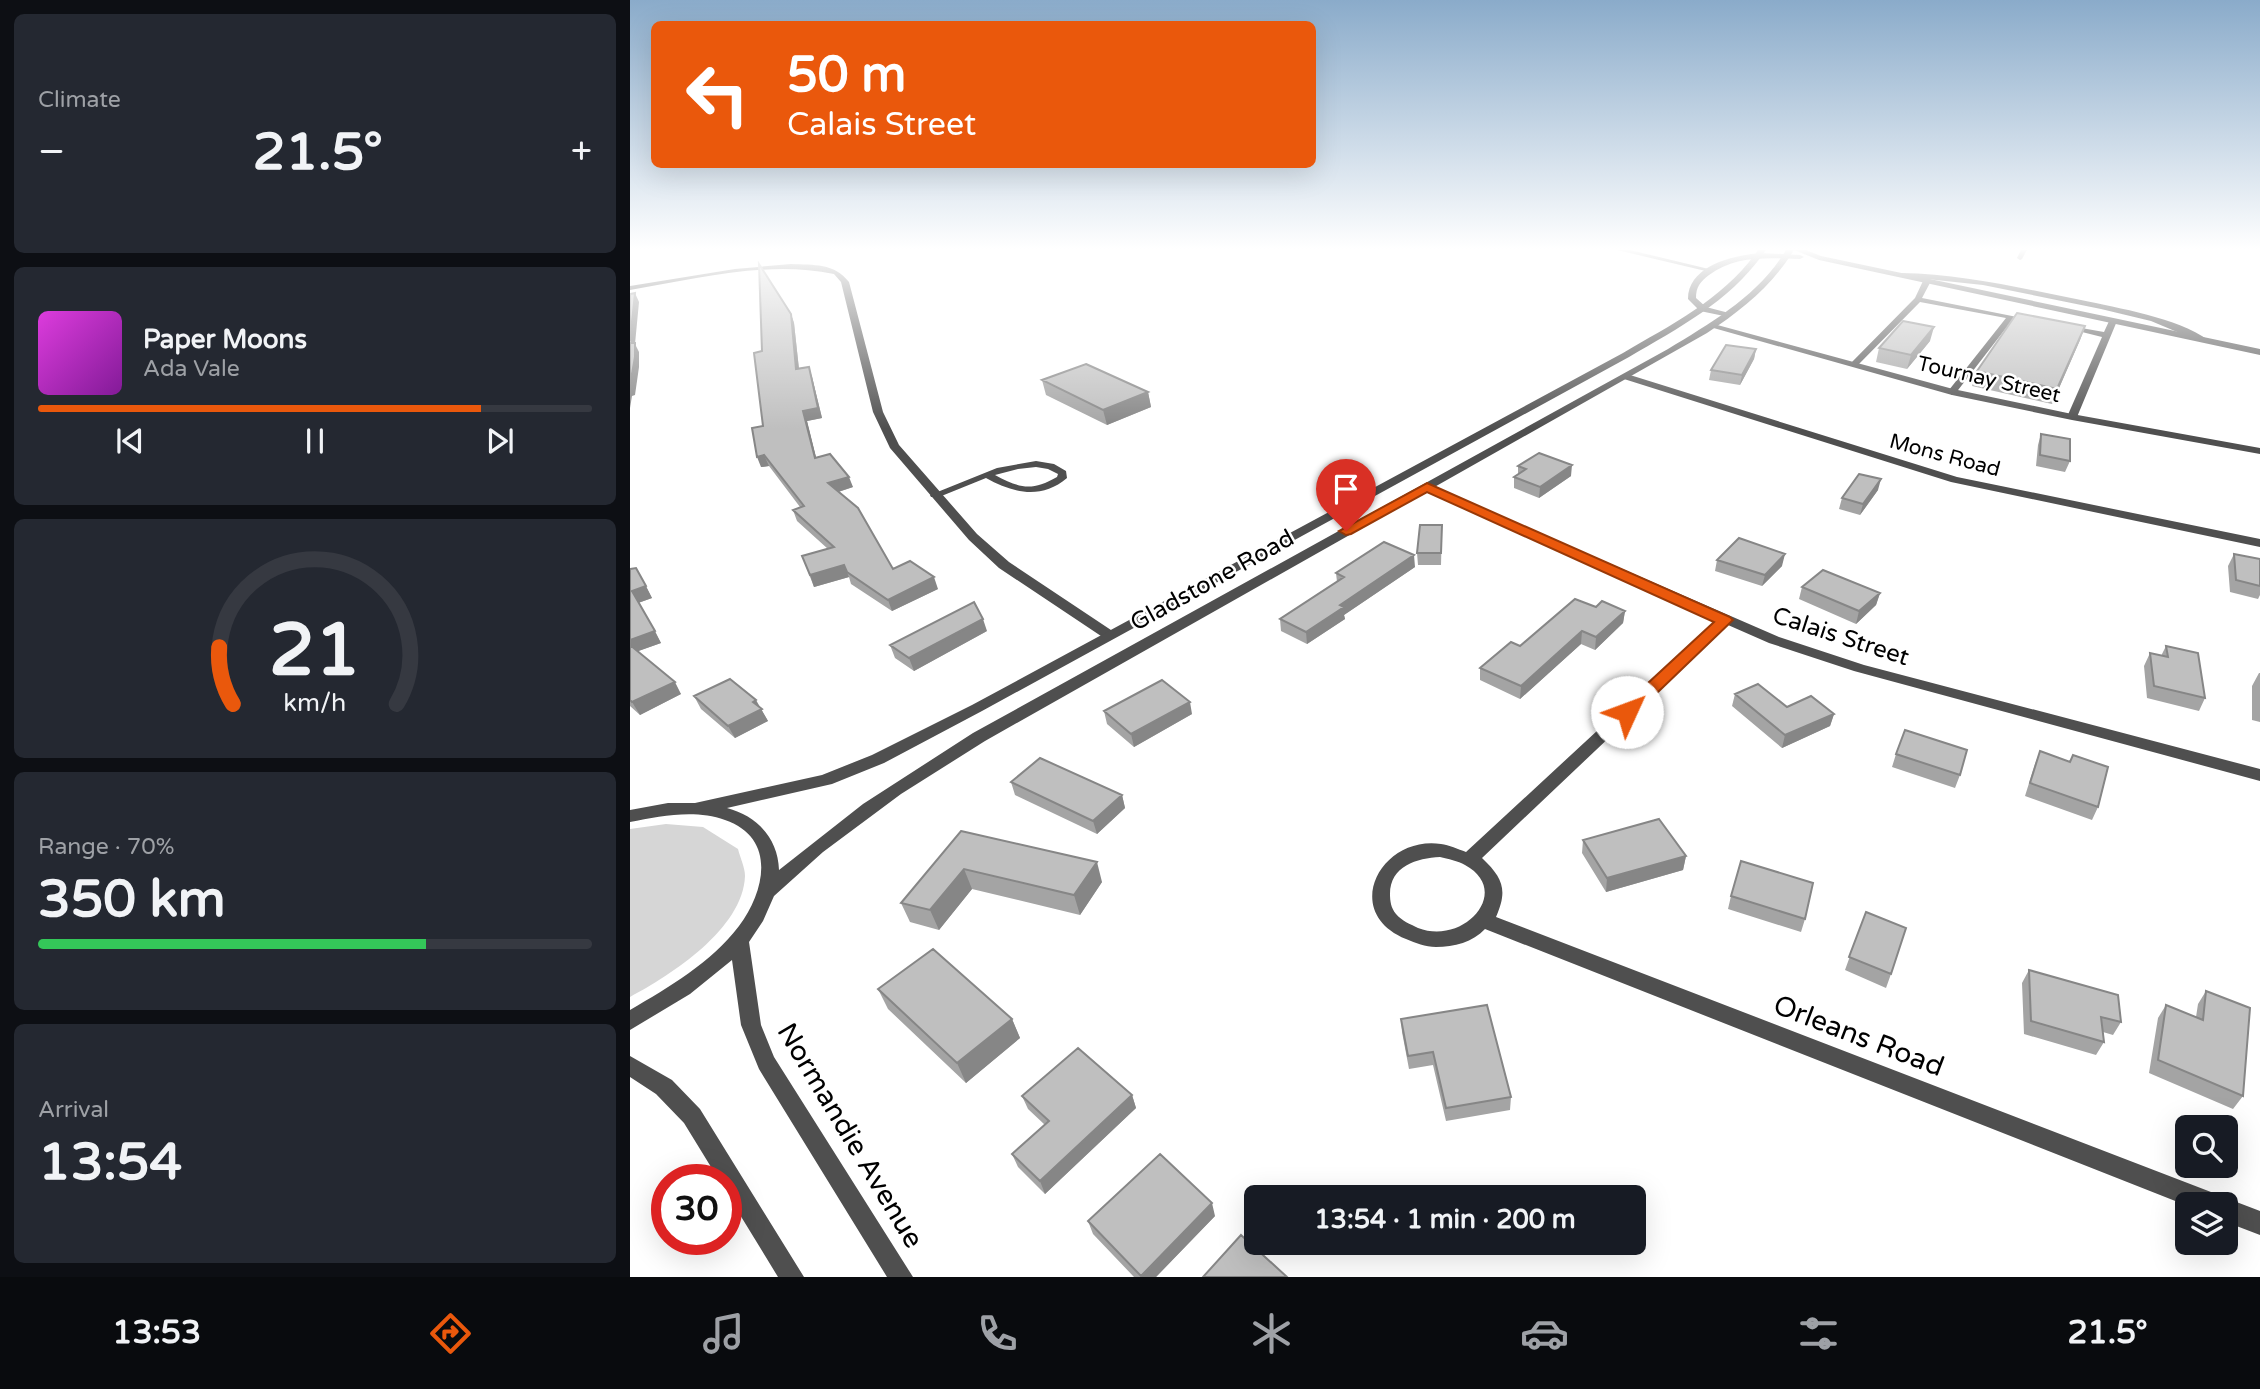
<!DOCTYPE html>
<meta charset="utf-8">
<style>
:root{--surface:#171b24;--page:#242831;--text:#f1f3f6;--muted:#9ea1a6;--line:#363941;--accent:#ea580c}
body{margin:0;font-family:"Varela Round",sans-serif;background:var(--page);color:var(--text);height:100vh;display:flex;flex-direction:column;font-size:26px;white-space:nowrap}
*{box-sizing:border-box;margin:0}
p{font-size:23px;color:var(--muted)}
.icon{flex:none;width:38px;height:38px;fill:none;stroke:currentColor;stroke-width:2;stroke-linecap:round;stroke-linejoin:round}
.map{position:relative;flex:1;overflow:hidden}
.drawer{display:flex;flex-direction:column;gap:14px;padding:14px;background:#0d0f14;width:630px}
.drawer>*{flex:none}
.top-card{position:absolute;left:21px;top:21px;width:665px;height:147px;border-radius:10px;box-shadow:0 7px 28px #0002;background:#ea580c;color:#fff;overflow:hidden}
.buttons{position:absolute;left:1545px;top:1115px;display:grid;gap:14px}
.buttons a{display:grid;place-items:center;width:63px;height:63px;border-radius:10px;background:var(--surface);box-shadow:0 7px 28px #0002;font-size:35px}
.speed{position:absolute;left:21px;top:1164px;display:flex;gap:14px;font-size:35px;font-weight:700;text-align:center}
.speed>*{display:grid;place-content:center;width:91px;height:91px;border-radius:50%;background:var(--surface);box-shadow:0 7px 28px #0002;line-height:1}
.speed .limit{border:10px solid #d22;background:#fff;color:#111}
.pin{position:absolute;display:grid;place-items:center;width:60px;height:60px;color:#fff;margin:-72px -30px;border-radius:50% 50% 50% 0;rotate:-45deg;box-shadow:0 0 7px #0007}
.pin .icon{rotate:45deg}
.me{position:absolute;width:77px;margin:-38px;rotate:47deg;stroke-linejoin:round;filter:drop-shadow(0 0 5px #0008)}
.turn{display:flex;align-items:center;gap:24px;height:147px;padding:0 21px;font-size:32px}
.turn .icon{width:91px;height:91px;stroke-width:2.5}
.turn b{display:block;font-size:49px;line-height:60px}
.big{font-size:52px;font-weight:800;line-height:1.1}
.drawer .widget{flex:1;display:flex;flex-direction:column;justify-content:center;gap:10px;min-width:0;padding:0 24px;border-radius:10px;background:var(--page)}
.drawer .dial{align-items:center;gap:0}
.dial svg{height:182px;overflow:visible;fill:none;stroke:var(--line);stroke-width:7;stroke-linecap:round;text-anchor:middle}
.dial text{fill:var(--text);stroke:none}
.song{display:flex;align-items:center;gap:21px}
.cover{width:84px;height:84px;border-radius:10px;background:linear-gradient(135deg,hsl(300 70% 55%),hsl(290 70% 35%))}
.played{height:7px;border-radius:4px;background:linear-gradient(90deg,var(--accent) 80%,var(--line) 80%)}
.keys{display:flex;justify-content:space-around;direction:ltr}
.heat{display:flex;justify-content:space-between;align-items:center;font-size:38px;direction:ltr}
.charge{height:10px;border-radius:5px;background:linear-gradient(90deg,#34c759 70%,var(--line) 0)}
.trip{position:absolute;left:614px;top:1185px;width:402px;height:70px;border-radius:10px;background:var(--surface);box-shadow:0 7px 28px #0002;font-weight:800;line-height:70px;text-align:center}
.tab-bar{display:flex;height:112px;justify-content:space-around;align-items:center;background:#090b0e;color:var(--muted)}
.tab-bar .icon{width:49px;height:49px}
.tab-bar .current{color:var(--accent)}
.tab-bar b{font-size:32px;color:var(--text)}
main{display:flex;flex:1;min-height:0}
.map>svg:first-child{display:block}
.green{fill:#d6d6d6}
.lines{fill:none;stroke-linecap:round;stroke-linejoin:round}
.service{fill:#4f4f4f;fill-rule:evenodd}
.minor{fill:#4f4f4f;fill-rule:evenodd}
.tertiary{fill:#4f4f4f;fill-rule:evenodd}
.wall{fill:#a4a4a4}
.shaded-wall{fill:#868686}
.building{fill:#bfbfbf;stroke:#868686;stroke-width:2}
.route{fill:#ea580c;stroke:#983908;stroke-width:2}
.labels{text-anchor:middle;stroke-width:5;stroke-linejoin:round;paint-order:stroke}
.far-street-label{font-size:21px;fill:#000;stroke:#fff}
.street-label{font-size:24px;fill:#000;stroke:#fff}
.near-street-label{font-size:28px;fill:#000;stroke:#fff}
</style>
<main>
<section class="drawer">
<div class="widget"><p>Climate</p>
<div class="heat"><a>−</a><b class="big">21.5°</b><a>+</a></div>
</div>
<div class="widget">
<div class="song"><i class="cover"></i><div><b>Paper Moons</b><p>Ada Vale</p></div></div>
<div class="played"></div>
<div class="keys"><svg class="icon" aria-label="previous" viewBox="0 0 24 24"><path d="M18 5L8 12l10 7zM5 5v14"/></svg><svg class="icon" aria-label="pause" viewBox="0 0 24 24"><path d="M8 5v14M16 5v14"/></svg><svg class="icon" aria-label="next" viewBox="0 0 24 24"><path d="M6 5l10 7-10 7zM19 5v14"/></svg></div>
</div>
<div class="widget dial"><svg viewBox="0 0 100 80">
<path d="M14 69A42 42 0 1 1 86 69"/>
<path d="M14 69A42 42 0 0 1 8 44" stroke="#ea580c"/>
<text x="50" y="56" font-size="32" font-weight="700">21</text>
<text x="50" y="72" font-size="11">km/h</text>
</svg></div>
<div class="widget"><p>Range · 70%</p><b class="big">350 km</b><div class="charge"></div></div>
<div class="widget"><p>Arrival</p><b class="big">13:54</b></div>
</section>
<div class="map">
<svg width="1630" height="1277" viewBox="0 0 1630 1277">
<rect width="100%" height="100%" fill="#fff"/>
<path class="green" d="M36,824L73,827L108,849C110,857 115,868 115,876C113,929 41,975 0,997V829Z"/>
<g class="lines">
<path class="service" d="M987,250H1000L1083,270L1080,272Z
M1391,250H1397L1392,259L1390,260L1387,258Z
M1271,273C1332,274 1391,288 1451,300C1488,308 1548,318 1578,340L1571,342L1521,321L1471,309L1353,285L1269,276V274Z
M1297,279L1301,281L1292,298L1402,320L1398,322L1383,319L1325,394L1322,395L1318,392L1319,390L1376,318L1290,302L1227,366L1220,364L1285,298L1293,281Z
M1480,319L1487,321L1447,417L1445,419H1439L1437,417L1472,337L1436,328L1440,326L1474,332Z
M406,461L424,464L436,471L437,478C411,500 383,493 356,478L309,497H301L300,495L367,468ZM406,467L418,469L428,474L427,477C402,491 391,489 365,475L388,469Z"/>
<path class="minor" d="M1164,250H1176L1191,256L1630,349V355L1189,260Z
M1131,253L1170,255L1174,257L1170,259C1137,258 1106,255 1079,275C1070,282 1066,287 1066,298L1076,307L1099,313V317L1070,311L1058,299C1058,265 1105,255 1131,253Z
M161,264C184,265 204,263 219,282L253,412L269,445L347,534L379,562L484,632L486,635L484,638H474L369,568L339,540L260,448L243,412L211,282L204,274C137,260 66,279 0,290V286L105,269Z
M1080,323L1323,389L1442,414L1630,448V454L1442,420L1322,395L1080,327Z
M994,375H1000L1327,477L1630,539V547L1321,482L994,379Z
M797,484L1149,637L1234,665L1630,769V781L1224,671L1139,643L1098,625L852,858C873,878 878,890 866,917L1581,1192L1589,1196L1591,1200L1596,1198L1630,1211V1235L1596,1222V1204H1558V1206L855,929C843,942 824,947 806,947C795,947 786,943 776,939C710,912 751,835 811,844C819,845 828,849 836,852L1087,620L793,489L791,487ZM810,857C818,859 828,861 835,865C883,891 834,946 788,928C780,924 772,921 766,914C761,908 760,901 760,894C760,866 787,858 810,857Z"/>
<path class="tertiary" d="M1128,250H1136C1101,301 1050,327 999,357L352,711L254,763L202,784L97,808C127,816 148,838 149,870L233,804L343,733L1038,349C1082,322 1128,296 1156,250H1164C1142,286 1112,310 1077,333L355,741L271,794L193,852L144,896L133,921L119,942L131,1025L144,1057L283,1277H257L129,1069L111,1025L102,960L60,994L0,1030V1010C39,987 81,963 109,926C135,891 147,838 95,820C65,809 30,816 0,822V810L38,803H65L192,775L242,755L342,705L993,353C1042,324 1094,299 1128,250Z
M0,1056L42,1080L70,1109L174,1277H148L96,1192V1180H89L54,1123L26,1094L0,1077Z"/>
</g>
<path class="wall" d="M161,314L164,323L169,369L182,377L192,418L177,421L186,458L223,487L208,492L263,569L308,589L262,611L221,584L219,577L184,587L172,556L198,549L167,521L163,510L170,507L139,466L131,467L133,426L132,351Z
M1455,326L1450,340L1422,404L1342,386L1347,371Z
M1300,341L1277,369L1246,362L1249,348Z
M1126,349L1124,359L1110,385L1079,380L1081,370Z
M412,380L518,392L521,407L477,425L416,395Z
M1411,434L1440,461L1435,472L1406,466L1408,445Z
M888,466L941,476L909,498L884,488V477L888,474Z
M1248,490L1230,515L1209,509L1212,498Z
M812,525L811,565H788L787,553Z
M1604,554L1630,559V595L1628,599L1600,592L1598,566Z
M1087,560L1152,566L1132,586L1085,571Z
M785,567L714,615L715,619L677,644L651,631L650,619L707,582L706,573Z
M6,568L22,598L8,603L31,643L8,651L51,694L10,715L0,706V569Z
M1172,587L1250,593L1246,605L1226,624L1169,599Z
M966,607L995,611L993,623L965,650L951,644L890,699L850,680V668Z
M357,631L284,671L265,658L260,645Z
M1536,646L1575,698L1569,711L1517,698L1514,666L1520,653L1531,656Z
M1629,673H1630V722L1622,720V686Z
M1105,694L1157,707L1204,714L1200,726L1152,748L1102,706Z
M64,696L129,706L138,721L105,738L71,709Z
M474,711L562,714L504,747L477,724Z
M1410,751L1440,762L1443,755L1468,807L1462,820L1395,796L1405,764Z
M1266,754L1330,775L1325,788L1262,767Z
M381,782L492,795L495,808L467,834L385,795Z
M331,831L472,882L450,915L342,889L309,930L280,922L271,903Z
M953,840L1056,856L1053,870L976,892L952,853Z
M1101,896L1175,919L1171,932L1098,909Z
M1236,912L1261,974L1256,988L1215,970Z
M1399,970L1491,1022L1483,1035L1473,1032L1474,1042L1466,1055L1394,1034L1392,983Z
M248,989L382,1019L390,1038L336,1083L258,1009Z
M1576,991L1613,1096L1603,1109L1519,1073L1528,1018L1536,1005L1566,1017L1568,1004Z
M771,1019L881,1097L880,1110L816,1121L803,1065L779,1069L772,1032Z
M502,1095L506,1108L415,1194L388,1167L382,1154L415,1125L398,1109L392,1096Z
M585,1216L526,1277H504L463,1234L458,1221Z"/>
<path class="shaded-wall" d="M5,293L9,302L5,344L9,352V367L5,395L2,396L0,408V344Z
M161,314L164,323L170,379L166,369Z
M1455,326L1450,340L1422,404L1427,389Z
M1304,327L1300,341L1277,369L1281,355Z
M1126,349L1124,359L1110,385L1112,375Z
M179,367L182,377L192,418L177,421L189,469L185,458L173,411Z
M518,392L521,407L477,425L473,410Z
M134,455L139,466L131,467L127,457Z
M942,465L941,476L909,498L910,487Z
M219,477L223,487L202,494L198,483Z
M1251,479L1248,490L1230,515L1233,504Z
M1155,554L1152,566L1132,586L1135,575Z
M784,555L785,567L714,615L715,619L677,644L676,632L710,605Z
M214,565L219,577L184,587L180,575Z
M304,577L308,589L262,611L258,600Z
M16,586L22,598L8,603L2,591Z
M1250,593L1246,605L1226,624L1229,611Z
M995,611L993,623L965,650L966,637Z
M353,619L357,631L284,671L279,658Z
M25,631L31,643L3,653L0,649V640Z
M952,631L951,644L890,699L891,686Z
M45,682L51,694L10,715L2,702Z
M126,700L138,721L105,738L98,726L123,702Z
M560,702L562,714L504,747L501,734Z
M1204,714L1200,726L1152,748L1155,735Z
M492,795L495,808L467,834L463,821Z
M1056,856L1053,870L976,892L977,878Z
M467,862L472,882L450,915L444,895Z
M334,869L342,889L309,930L300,910Z
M382,1019L390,1038L336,1083L327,1063Z
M502,1095L506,1108L415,1194L410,1181Z
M582,1203L585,1216L526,1277H511Z"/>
<path class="building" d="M129,264L161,314L166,369L179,367L188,408L173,411L185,458L200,454L219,477L198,483L228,508L263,569L280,561L304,577L258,600L217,572L214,565L180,575L172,556L204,547L163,510L174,506L134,455L127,457L122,428L133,426L124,353L132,351Z
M5,293L0,341V294Z
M1387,313L1455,326L1427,389L1347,371Z
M1273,321L1304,327L1281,355L1249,348Z
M0,343H5V357L0,385Z
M1096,345L1126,349L1112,375L1081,370Z
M456,364L518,392L473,410L412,380Z
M1411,434L1440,439V461L1410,455Z
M909,453L942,465L910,487L884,477L896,469L888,466Z
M1229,474L1251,479L1233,504L1212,498Z
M790,525H812L811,553H787Z
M1109,538L1155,554L1135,575L1087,560Z
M754,542L784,555L710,605L714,607L676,632L650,619L714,577L706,573Z
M1604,554L1630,559V586L1606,580Z
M6,568L16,586L2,591L25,631L0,640V569Z
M1193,570L1250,593L1229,611L1172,587Z
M945,599L966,607L972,601L995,611L966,637L952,631L891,686L850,668L881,642L890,646Z
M344,602L353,619L279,658L260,645Z
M0,645L45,682L2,702L0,700Z
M1536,646L1568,653L1575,698L1524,686L1520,653L1538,657Z
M100,679L126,700L123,702L132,709L98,726L64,696Z
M532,680L560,702L501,734L474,711Z
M1128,684L1157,707L1181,696L1204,714L1155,735L1105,694Z
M1275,730L1337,750L1330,775L1266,754Z
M1410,751L1440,762L1443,755L1478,767L1468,807L1400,783Z
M410,758L492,795L463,821L381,782Z
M1029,819L1056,856L977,878L953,840Z
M331,831L467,862L444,895L334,869L300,910L271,903Z
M1111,861L1183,883L1175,919L1101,896Z
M1236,912L1276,928L1261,974L1219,957Z
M303,949L382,1019L327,1063L248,989Z
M1399,970L1488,995L1491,1022L1471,1017L1474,1042L1401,1021Z
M1576,991L1620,1008L1613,1096L1528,1060L1536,1005L1573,1020Z
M857,1005L881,1097L816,1108L803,1052L778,1056L771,1019Z
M448,1048L502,1095L410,1181L382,1154L419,1121L392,1096Z
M530,1154L582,1203L511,1276L458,1221Z
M611,1235L657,1277H573Z"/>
<linearGradient id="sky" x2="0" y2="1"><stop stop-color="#8aabca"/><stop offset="0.58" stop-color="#fff"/><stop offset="1" stop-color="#fff" stop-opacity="0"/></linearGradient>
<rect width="1630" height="429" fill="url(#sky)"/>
<path class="route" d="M797,483L1100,617L1103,620L1003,716H991L988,712L991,708L1084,622L797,492L721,534L716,535L709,531Z"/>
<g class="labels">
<g class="far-street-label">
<text transform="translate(1359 379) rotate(13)" y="7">Tournay Street</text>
<text transform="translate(1315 455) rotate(15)" y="7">Mons Road</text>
</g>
<g class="street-label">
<text transform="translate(582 580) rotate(-29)" y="8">Gladstone Road</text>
<text transform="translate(1211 636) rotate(18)" y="8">Calais Street</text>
</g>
<g class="near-street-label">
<text transform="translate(1229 1035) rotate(21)" y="10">Orleans Road</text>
<text transform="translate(221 1135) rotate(59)" y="10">Normandie Avenue</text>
</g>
</g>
</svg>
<div class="buttons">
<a><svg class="icon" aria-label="search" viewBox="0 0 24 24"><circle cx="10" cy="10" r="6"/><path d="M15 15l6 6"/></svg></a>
<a><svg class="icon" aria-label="layers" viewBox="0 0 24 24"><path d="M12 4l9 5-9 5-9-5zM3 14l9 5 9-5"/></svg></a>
</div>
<div class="speed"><div class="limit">30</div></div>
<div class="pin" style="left:716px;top:531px;background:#d93025"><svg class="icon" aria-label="arrive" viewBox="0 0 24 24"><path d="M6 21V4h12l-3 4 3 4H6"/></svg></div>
<svg class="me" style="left:997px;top:712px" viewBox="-20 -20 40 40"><circle r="19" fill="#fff"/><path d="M0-13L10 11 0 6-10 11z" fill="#ea580c"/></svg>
<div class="trip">13:54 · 1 min · 200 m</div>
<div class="top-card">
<div class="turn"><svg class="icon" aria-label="left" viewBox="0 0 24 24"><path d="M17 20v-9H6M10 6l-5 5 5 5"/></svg><div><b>50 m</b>Calais Street</div></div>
</div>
</div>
</main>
<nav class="tab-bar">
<b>13:53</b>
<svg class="icon current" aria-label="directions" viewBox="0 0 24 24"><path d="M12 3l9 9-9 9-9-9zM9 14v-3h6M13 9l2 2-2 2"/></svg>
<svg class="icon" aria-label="music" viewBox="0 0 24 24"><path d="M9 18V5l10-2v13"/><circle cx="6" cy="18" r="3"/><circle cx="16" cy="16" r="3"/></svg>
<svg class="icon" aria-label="phone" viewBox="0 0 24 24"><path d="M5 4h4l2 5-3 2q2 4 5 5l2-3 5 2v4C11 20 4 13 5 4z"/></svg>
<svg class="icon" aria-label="climate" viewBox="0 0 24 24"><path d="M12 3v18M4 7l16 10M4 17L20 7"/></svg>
<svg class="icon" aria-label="car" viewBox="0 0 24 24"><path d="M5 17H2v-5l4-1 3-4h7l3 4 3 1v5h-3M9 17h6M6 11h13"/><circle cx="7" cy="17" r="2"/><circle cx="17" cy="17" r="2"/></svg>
<svg class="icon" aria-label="filters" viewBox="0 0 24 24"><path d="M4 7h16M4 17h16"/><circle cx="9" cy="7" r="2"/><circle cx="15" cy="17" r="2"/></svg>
<b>21.5°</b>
</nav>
